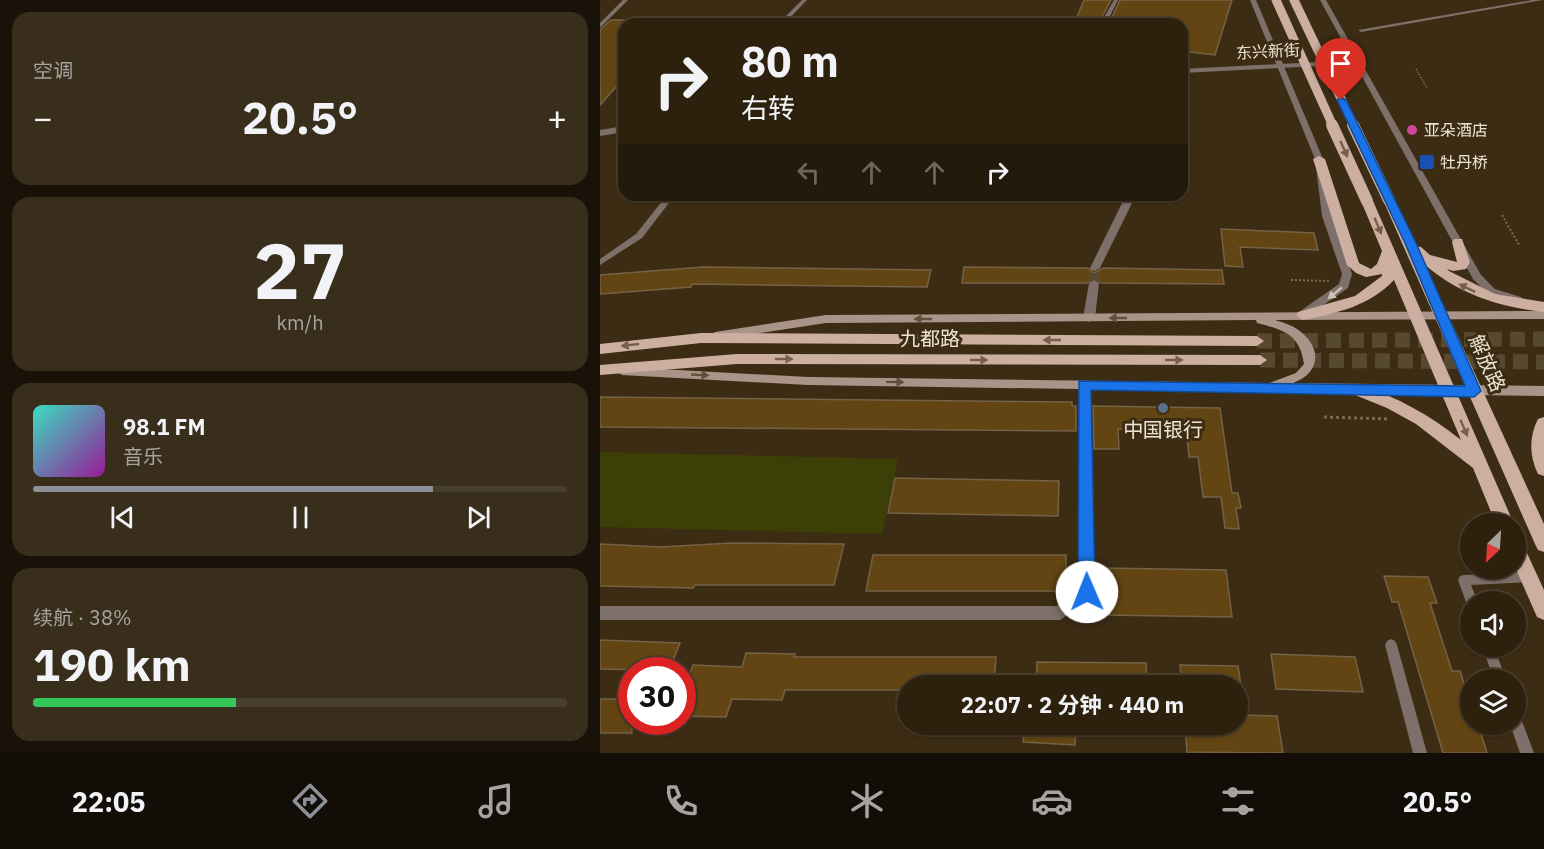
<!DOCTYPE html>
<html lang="zh">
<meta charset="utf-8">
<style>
:root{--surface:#2d210e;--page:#392e1c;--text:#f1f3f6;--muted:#a7a39e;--line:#483e2e;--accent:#8c9099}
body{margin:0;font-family:"IBM Plex Sans","Noto Sans SC",sans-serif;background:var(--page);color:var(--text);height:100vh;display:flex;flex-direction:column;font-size:22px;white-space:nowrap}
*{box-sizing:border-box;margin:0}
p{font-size:20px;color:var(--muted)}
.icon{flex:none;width:33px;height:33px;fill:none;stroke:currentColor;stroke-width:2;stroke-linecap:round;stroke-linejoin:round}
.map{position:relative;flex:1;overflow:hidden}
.drawer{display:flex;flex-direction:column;gap:12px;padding:12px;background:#191208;width:600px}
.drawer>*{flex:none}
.guide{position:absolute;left:18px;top:18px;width:570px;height:183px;border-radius:18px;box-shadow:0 2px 4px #0004,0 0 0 2px var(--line);background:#2d210e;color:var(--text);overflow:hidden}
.needle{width:39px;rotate:205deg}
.controls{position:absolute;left:860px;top:513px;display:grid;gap:12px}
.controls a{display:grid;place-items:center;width:66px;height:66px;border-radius:50%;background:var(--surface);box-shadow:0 2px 4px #0004,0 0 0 2px var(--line);font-size:30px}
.speed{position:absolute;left:18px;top:657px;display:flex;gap:12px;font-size:30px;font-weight:700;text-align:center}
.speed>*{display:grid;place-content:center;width:78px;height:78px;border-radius:50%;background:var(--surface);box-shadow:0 2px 4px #0004,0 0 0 2px var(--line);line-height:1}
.speed .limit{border:9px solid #d22;background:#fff;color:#111}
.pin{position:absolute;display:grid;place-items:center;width:51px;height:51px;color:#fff;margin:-62px -26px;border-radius:50% 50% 50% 0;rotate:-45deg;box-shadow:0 0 6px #0007}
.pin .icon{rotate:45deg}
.me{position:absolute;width:66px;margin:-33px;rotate:359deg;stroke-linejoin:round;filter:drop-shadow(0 0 4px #0008)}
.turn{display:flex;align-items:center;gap:21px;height:126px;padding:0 24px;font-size:27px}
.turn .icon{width:78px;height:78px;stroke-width:2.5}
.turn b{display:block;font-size:42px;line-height:51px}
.lanes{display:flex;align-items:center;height:57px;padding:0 24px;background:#0003;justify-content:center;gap:30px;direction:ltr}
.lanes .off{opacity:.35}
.big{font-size:45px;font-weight:700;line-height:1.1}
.drawer .widget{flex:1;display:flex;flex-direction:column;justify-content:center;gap:9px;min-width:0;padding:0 21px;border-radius:18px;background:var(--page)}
.drawer .dial{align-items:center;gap:0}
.dial b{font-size:78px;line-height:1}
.song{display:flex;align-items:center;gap:18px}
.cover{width:72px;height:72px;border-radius:9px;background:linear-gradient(135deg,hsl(170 70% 55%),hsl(300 70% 35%))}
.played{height:6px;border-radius:3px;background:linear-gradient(90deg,var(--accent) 75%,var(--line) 75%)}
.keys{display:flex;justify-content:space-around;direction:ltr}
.heat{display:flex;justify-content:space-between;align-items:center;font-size:33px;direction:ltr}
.charge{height:9px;border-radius:4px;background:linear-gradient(90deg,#34c759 38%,var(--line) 0)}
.trip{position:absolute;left:297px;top:675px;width:351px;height:60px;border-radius:30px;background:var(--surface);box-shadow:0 2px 4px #0004,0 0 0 2px var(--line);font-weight:700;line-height:60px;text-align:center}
.tabs{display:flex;height:96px;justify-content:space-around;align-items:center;background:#120d06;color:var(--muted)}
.tabs .icon{width:42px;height:42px}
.tabs .selected{color:var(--accent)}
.tabs b{font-size:27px;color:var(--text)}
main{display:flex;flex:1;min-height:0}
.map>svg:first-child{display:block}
.green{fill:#3c4006}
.building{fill:#624513;stroke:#746247;stroke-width:1.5}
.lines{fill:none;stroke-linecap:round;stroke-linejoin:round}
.minor-tunnel{stroke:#574830;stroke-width:10;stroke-dasharray:10 4.5;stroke-linecap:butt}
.primary-tunnel{stroke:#574830;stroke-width:15;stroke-dasharray:15 8;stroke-linecap:butt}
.path-far2{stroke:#786a54;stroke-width:1.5;stroke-dasharray:1.5 1.5;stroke-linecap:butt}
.path-far1{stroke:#786a54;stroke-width:2;stroke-dasharray:2 2;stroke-linecap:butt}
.path{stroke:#786a54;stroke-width:3;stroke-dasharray:3 3;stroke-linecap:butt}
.service{fill:#7d6f69;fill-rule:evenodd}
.minor{fill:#7d6f69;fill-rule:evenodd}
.tertiary{fill:#7d6f69;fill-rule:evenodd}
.secondary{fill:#aa9489;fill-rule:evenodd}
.primary{fill:#ccafa1;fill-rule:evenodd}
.primary-bridge-far1{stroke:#ccafa1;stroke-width:9}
.primary-bridge{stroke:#ccafa1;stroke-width:12}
.oneway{fill:#76604c}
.oneway2{fill:#ccc1b5}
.oneway3{fill:#62503c}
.route{fill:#1a73e8;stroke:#114b97;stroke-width:1.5}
.hotel-dot{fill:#d1479c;stroke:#3c2c13;stroke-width:2}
.transit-dot{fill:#1a4fb4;stroke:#3c2c13;stroke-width:2}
.service-dot{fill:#5c6f8a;stroke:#3c2c13;stroke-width:2}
.labels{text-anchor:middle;stroke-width:6;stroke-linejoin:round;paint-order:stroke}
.far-street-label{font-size:16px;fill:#eee4d5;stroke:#3c2c13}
.far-poi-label{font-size:16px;fill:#eee4d5;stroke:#3c2c13;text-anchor:start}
.street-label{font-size:20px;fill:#eee4d5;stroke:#3c2c13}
.poi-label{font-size:20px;fill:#eee4d5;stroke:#3c2c13}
</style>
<main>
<section class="drawer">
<div class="widget"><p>空调</p>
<div class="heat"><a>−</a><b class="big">20.5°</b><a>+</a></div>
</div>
<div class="widget dial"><b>27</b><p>km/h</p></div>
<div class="widget">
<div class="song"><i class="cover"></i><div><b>98.1 FM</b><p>音乐</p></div></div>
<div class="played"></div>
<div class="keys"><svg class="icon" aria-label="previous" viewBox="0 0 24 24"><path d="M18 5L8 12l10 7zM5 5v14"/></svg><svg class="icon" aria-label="pause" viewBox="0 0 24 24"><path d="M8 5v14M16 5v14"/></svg><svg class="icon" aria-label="next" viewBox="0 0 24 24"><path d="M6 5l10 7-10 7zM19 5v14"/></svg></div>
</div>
<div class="widget"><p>续航 · 38%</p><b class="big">190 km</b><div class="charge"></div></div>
</section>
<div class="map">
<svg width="944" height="753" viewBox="0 0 944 753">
<rect width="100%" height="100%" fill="#3c2c13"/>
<path class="green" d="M0,452L298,459L282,534L0,527Z"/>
<path class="building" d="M484,0H511L498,24H474Z
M520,0H632L615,55L582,51V24H509Z
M11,20H24V78L0,105V30Z
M621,229L714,233L718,250L640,247L643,267L625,266Z
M103,267L331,270L327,287L92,284L91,287L0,294V275Z
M364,267L488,268L494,273L503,268L622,270L624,284L501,283L495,278L487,283H362Z
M0,397L472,402V406H476V431L0,427Z
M493,406L620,408L632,493H638L641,508H636L639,529L625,528L621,497H603L598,457H589L586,429L570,428V421H533V429H518L519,449H494Z
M295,478L459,481L458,516L288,513Z
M132,543L244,544L234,585H95L93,588L0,586V544L60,547Z
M273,555H466V591H266Z
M502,568L626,570L632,617L503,615Z
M784,576L828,577L837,603H830L852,671H860L870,701V724H878L887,753H843L798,602H792Z
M0,640L80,643L69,670H47L0,669Z
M146,653L195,654L194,657H396L394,686H308V690H185L182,700L132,699L126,717L82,716V694L93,665L142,667Z
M671,654L755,657L763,692L676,689Z
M437,662L546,663L547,686H436Z
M580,665L638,666L641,686H582Z
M0,699H32V733H0Z
M638,715L677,716L683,753L587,752L585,724H638Z
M425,724H476L475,745L423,742Z"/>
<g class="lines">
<path class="minor-tunnel" d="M494,283L495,268"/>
<path class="primary-tunnel" d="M657,341L944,339
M660,360L944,362"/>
<path class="path-far2" d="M816,69L827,88"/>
<path class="path-far1" d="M902,215L919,245
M691,280L729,281"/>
<path class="path" d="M724,417L788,419"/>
<path class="service" d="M23,0H28L0,28V23Z
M202,0H207L184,24H178Z
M514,0H518L506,24H500Z
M932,0H943L761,32L758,30Z
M67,195H75L42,238L0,265V259L36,234Z
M929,572L933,573L935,577L933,581L929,582L871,585L878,602H870V607L866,602L858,580L860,576L864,575Z
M791,639L795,641L797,645L827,753H813L785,645L787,641Z
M882,646H894L906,680H894Z
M915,715L920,716L934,753H920L910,724H915Z"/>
<path class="minor" d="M757,60L761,62L760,64L582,73V69Z
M24,126V132L0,136V130Z
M526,195H536L500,268L495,271L491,270L490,268Z
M494,280L499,283L495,318L489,322L483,318L489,283Z
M484,380L490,384L495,592L492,597L460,620H0V606H457L479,589L478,384Z"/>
<path class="tertiary" d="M650,0H656L723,159L732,216L752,274L748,288L703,319L697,315L699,312L739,284L742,274L722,216L715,159Z
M720,0H726L881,275L895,289L921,297L922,300L921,303L917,304L887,293L873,279Z"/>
<path class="secondary" d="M944,311V319L675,320C685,323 694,326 701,332C723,350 719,374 693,383L944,386V396L208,385L22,375L16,371L22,367L208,377L669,383L696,373L704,364C700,334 683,330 657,323L656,320L226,323L115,340L109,336L115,332L226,315Z"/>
<path class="primary" d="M719,156L725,159L759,263L771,269L777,264L782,251L761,201L767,197L773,201L914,524H896L873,468L816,424L787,408L755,395L752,391L755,387L760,385C797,397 830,415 861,440L794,280C769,306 738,313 703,320L696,315L698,312L755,296L782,276V274L766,277L756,273L747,265L713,159Z
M789,196L795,200L816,246L821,247L830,255L857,262L852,242L854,239H862L870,262L866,269L853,271L847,269L849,271L895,294L944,302V312C899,307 859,294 825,265L944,524V552L938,550L935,544L783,200Z
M101,333L657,336L664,341L657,346L101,343L0,354V344Z
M137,354L660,355L667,360L660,365L137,364L0,375V365Z
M944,417V476L938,474C929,456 929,436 938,419Z
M915,538L921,540L944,590V620L937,617L915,567Z"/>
<path class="primary-bridge-far1" d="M676,0L733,126
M694,0L754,126"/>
<path class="primary-bridge" d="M732,125L767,201
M753,125L789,200"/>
</g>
<defs><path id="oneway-solid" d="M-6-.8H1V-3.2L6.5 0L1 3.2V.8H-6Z" transform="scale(1.5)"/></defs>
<g class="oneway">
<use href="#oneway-solid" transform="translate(744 149) rotate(66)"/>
<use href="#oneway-solid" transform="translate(778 226) rotate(67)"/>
<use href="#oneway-solid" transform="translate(867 288) rotate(-154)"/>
<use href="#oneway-solid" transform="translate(452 340) rotate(-180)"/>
<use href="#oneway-solid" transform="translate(30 345) rotate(174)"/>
<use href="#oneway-solid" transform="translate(184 359)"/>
<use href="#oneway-solid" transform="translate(379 360)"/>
<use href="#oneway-solid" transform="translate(574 360)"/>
<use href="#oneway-solid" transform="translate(864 428) rotate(67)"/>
</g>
<use class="oneway2" href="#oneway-solid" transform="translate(735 293) rotate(141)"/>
<g class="oneway3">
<use href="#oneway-solid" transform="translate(518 318) rotate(180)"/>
<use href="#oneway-solid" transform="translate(323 319) rotate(180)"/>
<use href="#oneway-solid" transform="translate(100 375) rotate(3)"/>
<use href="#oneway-solid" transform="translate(295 382) rotate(1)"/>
</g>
<path class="route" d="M741,97L746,100L816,243L881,391L874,397L491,390L495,592L493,597L487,600L481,597L478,592L479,381L865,386L805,243L737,100Z"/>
<circle class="hotel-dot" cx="812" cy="130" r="6"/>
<rect class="transit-dot" x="819" y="154" width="16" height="16" rx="3"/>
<circle class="service-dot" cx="563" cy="408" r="6"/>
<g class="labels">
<g class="far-street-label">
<text transform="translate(668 51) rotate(-3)" y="6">东兴新街</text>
</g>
<g class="far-poi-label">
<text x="824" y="136">亚朵酒店</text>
<text x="840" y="168">牡丹桥</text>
</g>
<g class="street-label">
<text x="330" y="346">九都路</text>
<text transform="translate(887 363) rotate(66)" y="7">解放路</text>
</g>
<g class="poi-label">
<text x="563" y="437">中国银行</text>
</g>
</g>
</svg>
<div class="controls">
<a><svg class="needle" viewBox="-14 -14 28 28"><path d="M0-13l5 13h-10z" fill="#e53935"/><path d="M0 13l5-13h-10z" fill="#a7a39e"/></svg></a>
<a><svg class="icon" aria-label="sound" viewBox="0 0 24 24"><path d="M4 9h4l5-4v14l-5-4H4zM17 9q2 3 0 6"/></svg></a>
<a><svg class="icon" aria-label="layers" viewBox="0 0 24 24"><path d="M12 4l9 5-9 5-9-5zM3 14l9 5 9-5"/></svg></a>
</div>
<div class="speed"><div class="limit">30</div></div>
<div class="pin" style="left:741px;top:100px;background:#d93025"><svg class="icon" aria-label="arrive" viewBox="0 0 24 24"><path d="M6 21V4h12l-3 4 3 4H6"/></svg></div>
<svg class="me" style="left:487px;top:592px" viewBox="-20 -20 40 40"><circle r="19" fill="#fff"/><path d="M0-13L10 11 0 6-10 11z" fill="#1a73e8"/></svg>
<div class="trip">22:07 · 2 分钟 · 440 m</div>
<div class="guide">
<div class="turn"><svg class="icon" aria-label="right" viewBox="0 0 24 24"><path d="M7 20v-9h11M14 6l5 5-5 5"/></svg><div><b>80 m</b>右转</div></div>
<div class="lanes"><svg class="icon off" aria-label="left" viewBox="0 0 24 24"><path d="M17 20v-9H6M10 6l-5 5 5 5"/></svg><svg class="icon off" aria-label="ahead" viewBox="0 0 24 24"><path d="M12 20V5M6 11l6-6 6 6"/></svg><svg class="icon off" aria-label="ahead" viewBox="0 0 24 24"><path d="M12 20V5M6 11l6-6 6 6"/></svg><svg class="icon" aria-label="right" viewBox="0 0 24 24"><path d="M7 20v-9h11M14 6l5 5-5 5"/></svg></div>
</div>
</div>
</main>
<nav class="tabs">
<b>22:05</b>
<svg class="icon selected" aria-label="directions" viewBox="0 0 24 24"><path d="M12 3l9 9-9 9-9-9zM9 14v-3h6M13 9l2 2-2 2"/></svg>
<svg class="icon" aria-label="music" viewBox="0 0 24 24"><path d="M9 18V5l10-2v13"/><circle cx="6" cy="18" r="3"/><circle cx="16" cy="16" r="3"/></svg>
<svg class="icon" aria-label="phone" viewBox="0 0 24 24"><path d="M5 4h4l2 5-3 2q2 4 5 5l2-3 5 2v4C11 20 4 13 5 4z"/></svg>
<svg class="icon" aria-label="climate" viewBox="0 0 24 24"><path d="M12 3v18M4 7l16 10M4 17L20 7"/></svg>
<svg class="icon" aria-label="car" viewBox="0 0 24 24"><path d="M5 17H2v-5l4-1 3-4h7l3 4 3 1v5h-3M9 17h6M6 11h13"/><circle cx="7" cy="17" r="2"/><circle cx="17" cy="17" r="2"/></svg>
<svg class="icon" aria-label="filters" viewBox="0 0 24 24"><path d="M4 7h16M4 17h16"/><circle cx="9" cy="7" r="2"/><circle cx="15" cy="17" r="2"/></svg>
<b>20.5°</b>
</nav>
